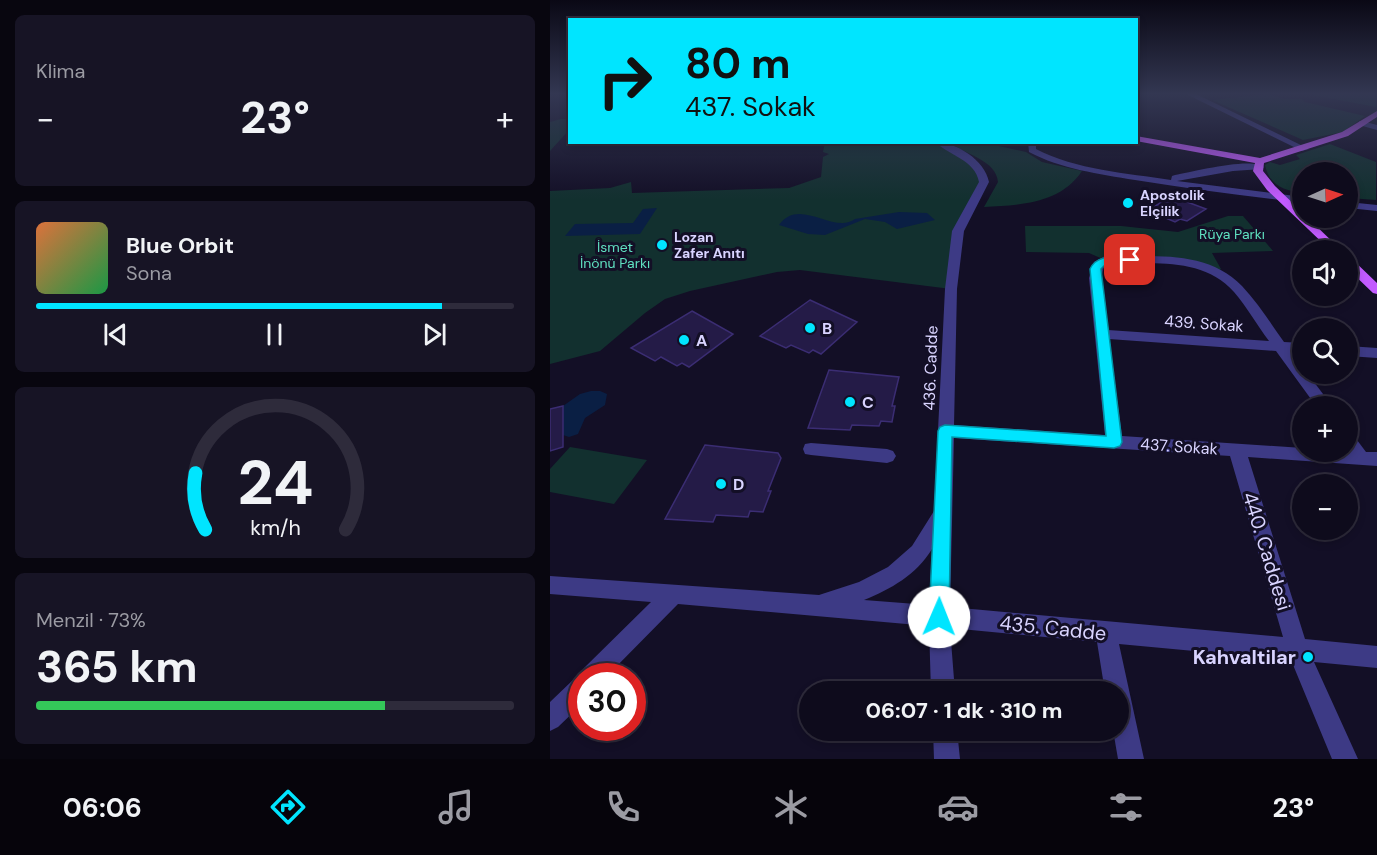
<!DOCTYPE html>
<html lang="tr">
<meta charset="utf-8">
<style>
:root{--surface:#0e0b1c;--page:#171425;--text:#f1f3f6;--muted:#9b9ba3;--line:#2e2b3b;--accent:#00e5ff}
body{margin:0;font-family:"DM Sans",sans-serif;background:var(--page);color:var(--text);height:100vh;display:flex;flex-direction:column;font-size:22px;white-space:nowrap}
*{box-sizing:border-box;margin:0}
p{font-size:20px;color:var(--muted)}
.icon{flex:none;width:33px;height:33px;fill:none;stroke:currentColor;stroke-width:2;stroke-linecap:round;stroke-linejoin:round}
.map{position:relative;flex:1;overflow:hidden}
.sheet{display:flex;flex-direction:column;gap:15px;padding:15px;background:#08060f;width:550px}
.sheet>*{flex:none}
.hud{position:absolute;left:18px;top:18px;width:570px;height:126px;border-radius:0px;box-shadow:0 3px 9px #0003,0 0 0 2px var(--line);background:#00e5ff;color:#111;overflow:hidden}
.needle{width:39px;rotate:87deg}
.fabs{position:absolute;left:742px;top:162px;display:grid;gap:12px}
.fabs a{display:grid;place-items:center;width:66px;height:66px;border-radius:50%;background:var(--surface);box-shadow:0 3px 9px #0003,0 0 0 2px var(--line);font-size:30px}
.speed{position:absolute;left:18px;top:663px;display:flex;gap:12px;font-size:30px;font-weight:700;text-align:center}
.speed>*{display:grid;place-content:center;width:78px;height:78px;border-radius:50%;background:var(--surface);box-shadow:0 3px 9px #0003,0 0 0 2px var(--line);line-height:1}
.speed .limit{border:9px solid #d22;background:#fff;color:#111}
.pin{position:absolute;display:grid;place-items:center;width:51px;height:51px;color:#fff;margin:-26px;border-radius:12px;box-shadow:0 3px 9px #0006}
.me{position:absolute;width:66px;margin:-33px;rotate:1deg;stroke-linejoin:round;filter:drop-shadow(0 0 4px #0008)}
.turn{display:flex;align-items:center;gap:21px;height:126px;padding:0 18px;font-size:27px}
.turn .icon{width:78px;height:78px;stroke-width:2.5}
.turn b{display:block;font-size:42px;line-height:51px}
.big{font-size:45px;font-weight:700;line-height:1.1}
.sheet .widget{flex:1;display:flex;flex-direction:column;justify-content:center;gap:9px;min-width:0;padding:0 21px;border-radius:9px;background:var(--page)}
.sheet .dial{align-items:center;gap:0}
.dial svg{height:156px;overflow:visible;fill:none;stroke:var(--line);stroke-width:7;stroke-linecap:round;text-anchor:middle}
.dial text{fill:var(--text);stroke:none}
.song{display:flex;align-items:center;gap:18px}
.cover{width:72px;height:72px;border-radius:9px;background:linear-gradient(135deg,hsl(20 70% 55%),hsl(140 70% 35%))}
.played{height:6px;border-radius:3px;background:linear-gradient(90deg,var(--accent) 85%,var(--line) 85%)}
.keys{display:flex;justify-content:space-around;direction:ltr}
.heat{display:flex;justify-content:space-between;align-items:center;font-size:33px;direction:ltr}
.charge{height:9px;border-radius:4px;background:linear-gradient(90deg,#34c759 73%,var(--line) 0)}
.trip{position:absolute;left:249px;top:681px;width:330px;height:60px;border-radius:30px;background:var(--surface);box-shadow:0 3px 9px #0003,0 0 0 2px var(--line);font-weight:700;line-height:60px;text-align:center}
.tabs{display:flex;height:96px;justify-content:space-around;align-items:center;background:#06040b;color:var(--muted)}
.tabs .icon{width:42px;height:42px}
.tabs .on{color:var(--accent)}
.tabs b{font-size:27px;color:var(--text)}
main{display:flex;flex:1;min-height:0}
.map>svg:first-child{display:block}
.green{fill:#12302f}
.water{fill:#0a1f44}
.building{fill:#241b47;stroke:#3b2d73;stroke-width:1.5}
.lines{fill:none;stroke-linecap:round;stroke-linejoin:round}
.minor{fill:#3d3a85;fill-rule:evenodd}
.major{fill:#c25bff;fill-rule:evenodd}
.route{fill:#00e5ff;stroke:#0095a6;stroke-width:1.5}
.poi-dot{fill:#00e5ff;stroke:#130f26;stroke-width:2}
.labels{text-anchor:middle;stroke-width:6;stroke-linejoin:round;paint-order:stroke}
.far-poi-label{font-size:14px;font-weight:bold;fill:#d9d4ff;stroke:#130f26;text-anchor:start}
.far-park-label{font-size:14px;fill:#5fe0c0;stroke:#130f26}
.street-label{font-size:16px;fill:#d9d4ff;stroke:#130f26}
.poi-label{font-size:16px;font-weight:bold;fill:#d9d4ff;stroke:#130f26;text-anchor:start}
.near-street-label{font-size:20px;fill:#d9d4ff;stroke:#130f26}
.near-poi-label{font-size:20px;font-weight:bold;fill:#d9d4ff;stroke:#130f26;text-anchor:end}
</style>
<main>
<section class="sheet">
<div class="widget"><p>Klima</p>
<div class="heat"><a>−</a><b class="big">23°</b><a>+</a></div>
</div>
<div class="widget">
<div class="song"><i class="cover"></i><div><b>Blue Orbit</b><p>Sona</p></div></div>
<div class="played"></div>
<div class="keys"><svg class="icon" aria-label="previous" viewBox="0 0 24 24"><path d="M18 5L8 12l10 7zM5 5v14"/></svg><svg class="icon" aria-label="pause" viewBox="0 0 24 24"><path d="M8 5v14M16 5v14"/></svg><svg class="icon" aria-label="next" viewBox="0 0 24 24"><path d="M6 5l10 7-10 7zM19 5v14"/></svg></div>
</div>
<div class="widget dial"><svg viewBox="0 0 100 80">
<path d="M14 69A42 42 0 1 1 86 69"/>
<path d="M14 69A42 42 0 0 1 9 40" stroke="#00e5ff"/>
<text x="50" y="56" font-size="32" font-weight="700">24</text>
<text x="50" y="72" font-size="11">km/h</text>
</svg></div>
<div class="widget"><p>Menzil · 73%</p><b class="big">365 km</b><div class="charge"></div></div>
</section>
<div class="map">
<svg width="827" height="759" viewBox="0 0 827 759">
<rect width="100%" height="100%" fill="#130f26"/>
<path class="green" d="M764,93H826V107L762,95Z
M718,94L735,99H752L755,102L815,116L793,132L753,140L662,100Z
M11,119H19V130L0,151V122Z
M275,142L389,143L424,163L434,177L412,220L401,289L250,270L227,272L140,291L115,299L95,313L50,351L0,364V191L60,188L81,182L82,193L239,188L271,177L273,157L279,154L273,152Z
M401,143H435L476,152L492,162L532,171C510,204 470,205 434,207L448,182C446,160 416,155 401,143Z
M780,144L826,162V200L798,198V172H753V193C734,191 719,185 715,165L720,162L730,165L750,159L746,155Z
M678,216H693L723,251L662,253L671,269L666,272L651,265L555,260L539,253L476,252L475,226H571L628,232Z
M20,447L97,460L64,504L0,492V469Z"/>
<path class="water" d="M107,208L90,234L15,236L25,224L83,223L93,209Z
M349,212L377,213L385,220L347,229L335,222L315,219L275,235L258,234L229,225C249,196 284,235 305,219Z
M41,391H50L57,394L55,405L35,418L28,434L19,437L13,435V406L30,394Z"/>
<path class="building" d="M621,196L656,209L637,221L630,219L625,222L604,213L608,210L602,208Z
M260,300L307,322L271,354L263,350L259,353L241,345L236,348L210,336Z
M142,311L183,334L139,367L132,363L127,366L111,357L105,361L81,348Z
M279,370L349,377L342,406H345L342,422L331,421L329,426L302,425L300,430L258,428Z
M13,406V447L0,451V409Z
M155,445L228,453L231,458L218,491H221L213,512L200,511L198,517L166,515L163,522L115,519Z"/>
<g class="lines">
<path class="minor" d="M634,93H644L759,149L752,151Z
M812,121L827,125V130L809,125V121Z
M385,142C406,142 435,160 439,182L414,231L407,289L404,425L555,435L539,278L544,262L555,256C602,257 657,249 692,286C708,303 721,324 734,342L753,343V353L742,352L753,367V374H758L782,406H766L726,351L559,339L572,436L753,448V452H798V434L804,436L816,452H827V466L698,457L755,639L827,646V668L764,662L808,759H782L741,660L569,644L594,759H568L563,730H568V692H555L547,642L400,628L405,692H381L379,626L128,604L57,676H32V704L8,727L0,731V702L24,679L31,676L34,668L101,602L0,594V576L269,595L309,582L338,567L362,546L384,511L395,289L402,231L429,182C425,160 400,156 385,142ZM558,264C601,264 652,256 684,292C697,307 707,325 719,341L558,330L551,278L554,267ZM404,438L680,456L733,637L400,607ZM382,549L379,605L314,600C341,589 366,575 382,549Z
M478,142H486V149C526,170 577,173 621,180L622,176L625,175C643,172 700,157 714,167L712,169L683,171L627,181L753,197V203C697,196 641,189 585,180C549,174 511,169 479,152Z
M798,202L827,205V211L798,208Z
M798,346L827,348V358L798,356Z
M261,443L337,449L343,451L346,456L343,461L337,463L261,455L255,454L253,449L255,444Z
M383,730H407L410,759H384Z"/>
<path class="major" d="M827,111V117L798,136L714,163L713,171L725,186L753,213V218H758L791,250H780L717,190L703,171L705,163L586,141V136L710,158L792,132Z
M798,258L802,259L827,283V294L823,293L798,269Z"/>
</g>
<linearGradient id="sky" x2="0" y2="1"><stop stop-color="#0a0815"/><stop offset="0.47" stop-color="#333752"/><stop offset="1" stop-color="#333752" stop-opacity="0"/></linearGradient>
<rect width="827" height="200" fill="url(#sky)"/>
<path class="route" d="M580,256L585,260L584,262L557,263L551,269L572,442L570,446L564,448L402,437L399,617L396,624L389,626L382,624L379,617L388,431L390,427L395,425L556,436L540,269C547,254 565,257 580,256Z"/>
<g class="poi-dot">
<circle cx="578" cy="203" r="6"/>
<circle cx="112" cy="245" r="6"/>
<circle cx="260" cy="328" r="6"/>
<circle cx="134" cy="340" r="6"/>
<circle cx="300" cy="402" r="6"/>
<circle cx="171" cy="484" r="6"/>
<circle cx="758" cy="657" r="6"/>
</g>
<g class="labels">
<g class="far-poi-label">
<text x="590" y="200">Apostolik<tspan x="590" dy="16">Elçilik</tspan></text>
<text x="124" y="242">Lozan<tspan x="124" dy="16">Zafer Anıtı</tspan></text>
</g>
<g class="far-park-label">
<text x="682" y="239">Rüya Parkı</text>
<text x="65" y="252">İsmet<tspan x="65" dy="16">İnönü Parkı</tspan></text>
</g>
<g class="street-label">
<text transform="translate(654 323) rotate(4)" y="6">439. Sokak</text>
<text transform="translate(380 368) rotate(-88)" y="6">436. Cadde</text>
<text transform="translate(629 446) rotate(4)" y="6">437. Sokak</text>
</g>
<g class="poi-label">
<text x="272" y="334">B</text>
<text x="146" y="346">A</text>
<text x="312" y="408">C</text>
<text x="183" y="490">D</text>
</g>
<g class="near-street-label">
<text transform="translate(717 551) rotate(73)" y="7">440. Caddesi</text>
<text transform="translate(503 628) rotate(6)" y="7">435. Cadde</text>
</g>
<g class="near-poi-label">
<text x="746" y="664">Kahvaltilar</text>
</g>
</g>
</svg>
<div class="fabs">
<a><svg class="needle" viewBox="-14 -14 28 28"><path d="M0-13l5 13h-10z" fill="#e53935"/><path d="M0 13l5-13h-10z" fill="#9b9ba3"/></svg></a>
<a><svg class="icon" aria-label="sound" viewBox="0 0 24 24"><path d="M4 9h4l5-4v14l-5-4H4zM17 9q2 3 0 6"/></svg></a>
<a><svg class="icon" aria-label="search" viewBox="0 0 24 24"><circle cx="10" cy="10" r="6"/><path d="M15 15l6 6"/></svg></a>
<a>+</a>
<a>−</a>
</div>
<div class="speed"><div class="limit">30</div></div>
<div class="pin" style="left:580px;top:260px;background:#d93025"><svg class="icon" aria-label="arrive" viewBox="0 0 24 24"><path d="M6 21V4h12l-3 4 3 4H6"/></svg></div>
<svg class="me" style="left:389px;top:617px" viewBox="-20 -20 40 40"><circle r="19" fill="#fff"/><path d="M0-13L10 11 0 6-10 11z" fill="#00e5ff"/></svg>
<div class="trip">06:07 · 1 dk · 310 m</div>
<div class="hud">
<div class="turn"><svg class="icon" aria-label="right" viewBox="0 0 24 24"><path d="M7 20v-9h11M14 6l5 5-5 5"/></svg><div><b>80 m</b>437. Sokak</div></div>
</div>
</div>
</main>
<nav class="tabs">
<b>06:06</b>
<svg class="icon on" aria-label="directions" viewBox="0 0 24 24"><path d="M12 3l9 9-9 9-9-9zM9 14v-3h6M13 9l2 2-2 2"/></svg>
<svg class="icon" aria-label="music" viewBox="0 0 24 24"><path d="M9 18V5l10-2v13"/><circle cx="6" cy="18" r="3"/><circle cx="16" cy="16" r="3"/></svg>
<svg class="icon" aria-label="phone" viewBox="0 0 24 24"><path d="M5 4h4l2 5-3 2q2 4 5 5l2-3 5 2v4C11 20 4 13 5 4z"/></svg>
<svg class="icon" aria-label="climate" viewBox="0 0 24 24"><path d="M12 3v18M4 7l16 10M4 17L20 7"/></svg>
<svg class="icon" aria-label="car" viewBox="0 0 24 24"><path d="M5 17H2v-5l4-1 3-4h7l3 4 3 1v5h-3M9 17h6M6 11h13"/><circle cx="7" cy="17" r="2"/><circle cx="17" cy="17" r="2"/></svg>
<svg class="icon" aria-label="filters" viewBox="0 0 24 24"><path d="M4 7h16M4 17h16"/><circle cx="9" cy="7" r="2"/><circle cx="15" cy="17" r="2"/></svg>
<b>23°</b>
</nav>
